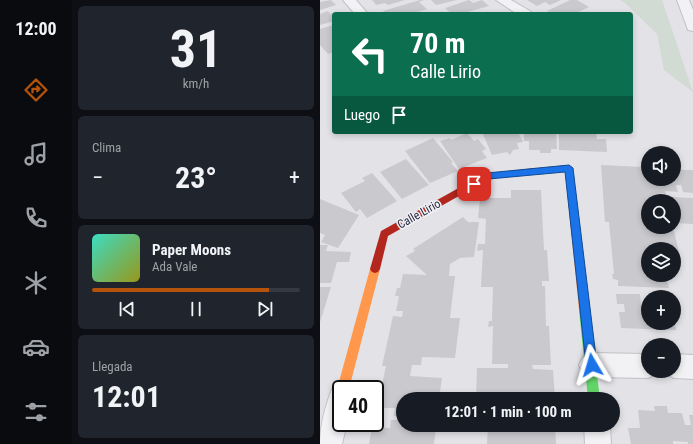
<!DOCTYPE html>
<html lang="es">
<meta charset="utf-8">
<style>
:root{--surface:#171b24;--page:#20242c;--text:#f1f3f6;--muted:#9ea1a6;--line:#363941;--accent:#b45309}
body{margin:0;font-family:"Roboto Condensed",sans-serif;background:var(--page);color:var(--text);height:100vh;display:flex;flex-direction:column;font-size:15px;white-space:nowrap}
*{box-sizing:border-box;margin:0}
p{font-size:13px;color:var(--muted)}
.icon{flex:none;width:22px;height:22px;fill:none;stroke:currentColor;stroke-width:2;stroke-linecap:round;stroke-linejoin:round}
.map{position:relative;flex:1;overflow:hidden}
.drawer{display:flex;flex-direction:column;gap:6px;padding:6px;background:#0d0f14;width:248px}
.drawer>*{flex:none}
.hud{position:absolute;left:12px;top:12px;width:301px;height:122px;border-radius:4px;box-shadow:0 2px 6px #0003;background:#0b6e4f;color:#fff;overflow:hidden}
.tools{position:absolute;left:321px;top:146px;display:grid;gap:8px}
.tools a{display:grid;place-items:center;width:40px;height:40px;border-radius:50%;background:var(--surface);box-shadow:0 2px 6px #0003;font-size:20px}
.speed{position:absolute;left:12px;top:380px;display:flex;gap:8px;font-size:20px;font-weight:700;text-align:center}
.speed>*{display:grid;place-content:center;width:52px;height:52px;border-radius:50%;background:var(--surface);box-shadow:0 2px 6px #0003;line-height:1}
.speed .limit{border:2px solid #111;border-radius:6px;background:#fff;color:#111}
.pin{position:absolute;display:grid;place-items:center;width:34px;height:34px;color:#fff;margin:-17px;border-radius:8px;box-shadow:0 2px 6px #0006}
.me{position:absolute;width:44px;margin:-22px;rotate:353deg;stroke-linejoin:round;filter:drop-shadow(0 0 3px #0008)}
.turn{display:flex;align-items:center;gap:14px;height:84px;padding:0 12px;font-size:18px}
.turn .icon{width:52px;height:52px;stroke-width:2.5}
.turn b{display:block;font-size:28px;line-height:34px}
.then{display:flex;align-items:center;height:38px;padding:0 12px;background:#0003;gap:8px;font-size:15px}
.big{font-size:30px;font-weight:700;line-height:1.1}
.drawer .card{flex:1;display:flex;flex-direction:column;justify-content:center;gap:6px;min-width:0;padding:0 14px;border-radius:6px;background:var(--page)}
.drawer .dial{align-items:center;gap:0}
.dial b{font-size:52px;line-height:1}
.song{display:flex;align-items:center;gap:12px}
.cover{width:48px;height:48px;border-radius:6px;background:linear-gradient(135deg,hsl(170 70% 55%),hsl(60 70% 35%))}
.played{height:4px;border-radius:2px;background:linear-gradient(90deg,var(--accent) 85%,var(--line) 85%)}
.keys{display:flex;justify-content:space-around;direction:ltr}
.heat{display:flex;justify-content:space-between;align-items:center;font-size:22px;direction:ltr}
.trip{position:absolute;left:76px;top:392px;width:224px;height:40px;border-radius:20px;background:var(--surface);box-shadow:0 2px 6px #0003;font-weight:700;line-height:40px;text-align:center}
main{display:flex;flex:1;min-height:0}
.dock{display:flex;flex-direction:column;width:72px;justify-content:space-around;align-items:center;background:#090b0e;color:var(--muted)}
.dock .icon{width:28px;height:28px}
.dock .current{color:var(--accent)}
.dock b{font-size:18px;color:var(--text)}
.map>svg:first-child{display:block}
.green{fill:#d1dad3}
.building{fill:#c9c9ce}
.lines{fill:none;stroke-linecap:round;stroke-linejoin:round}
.street-casing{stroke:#c1c1c5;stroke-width:2}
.street{fill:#f2f2f5;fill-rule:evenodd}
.fast{fill:#63d668;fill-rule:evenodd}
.slow{fill:#ff974d;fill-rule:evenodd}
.jam{fill:#b3261e;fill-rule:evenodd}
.route{fill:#1a73e8;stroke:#114b97}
.labels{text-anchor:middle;stroke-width:3;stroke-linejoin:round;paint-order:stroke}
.street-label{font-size:12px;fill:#2a2c40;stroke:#f1f2f7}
</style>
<main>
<nav class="dock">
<b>12:00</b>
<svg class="icon current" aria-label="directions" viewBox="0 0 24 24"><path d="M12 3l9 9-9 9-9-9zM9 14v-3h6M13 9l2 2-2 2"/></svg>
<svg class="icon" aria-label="music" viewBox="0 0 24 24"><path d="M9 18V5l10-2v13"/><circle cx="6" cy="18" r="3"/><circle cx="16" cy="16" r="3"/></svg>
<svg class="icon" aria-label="phone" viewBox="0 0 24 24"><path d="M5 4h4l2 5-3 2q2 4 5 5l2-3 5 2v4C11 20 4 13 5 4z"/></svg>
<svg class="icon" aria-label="climate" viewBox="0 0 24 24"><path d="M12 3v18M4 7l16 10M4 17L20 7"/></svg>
<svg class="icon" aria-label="car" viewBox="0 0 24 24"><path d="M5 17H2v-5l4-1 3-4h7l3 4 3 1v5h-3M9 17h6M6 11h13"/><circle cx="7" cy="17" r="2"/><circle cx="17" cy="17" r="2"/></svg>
<svg class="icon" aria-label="filters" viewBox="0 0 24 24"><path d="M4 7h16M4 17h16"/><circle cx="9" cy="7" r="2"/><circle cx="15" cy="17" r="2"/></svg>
</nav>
<section class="drawer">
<div class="card dial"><b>31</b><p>km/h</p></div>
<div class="card"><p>Clima</p>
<div class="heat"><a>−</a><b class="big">23°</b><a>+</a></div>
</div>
<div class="card">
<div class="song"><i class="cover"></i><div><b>Paper Moons</b><p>Ada Vale</p></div></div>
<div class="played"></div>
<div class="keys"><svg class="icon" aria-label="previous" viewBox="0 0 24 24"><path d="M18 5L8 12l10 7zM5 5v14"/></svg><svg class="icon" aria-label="pause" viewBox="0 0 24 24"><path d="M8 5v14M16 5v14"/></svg><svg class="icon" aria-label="next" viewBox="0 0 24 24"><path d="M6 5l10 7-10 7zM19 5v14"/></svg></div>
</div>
<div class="card"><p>Llegada</p><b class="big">12:01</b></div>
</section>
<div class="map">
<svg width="373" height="444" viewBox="0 0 373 444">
<rect width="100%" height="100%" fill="#e3e3e7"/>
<path class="green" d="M300,0H342L373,92L344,70L337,34L305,3Z"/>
<path class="building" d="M11,0L16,5L0,10V2Z
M52,0H85L68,5L65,3L56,5Z
M100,0H104L99,2L107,9L92,14H66L63,11Z
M111,0H137L116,5Z
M149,0L153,3L162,0L169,6L141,14H132L125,8Z
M207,0H241L230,5L225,2L217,6Z
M250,0H257L269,7L254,14H233L227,11Z
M8,11L10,14L20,12L22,14H14V21L0,25V14Z
M14,25V52L8,54L0,45V29Z
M162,132H198L203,142L197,143L199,149L193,150L190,155L187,152L172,155Z
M204,132H236L237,149H231V153H220V150H209V141H204Z
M239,132H276L277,139H286L287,152L239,150Z
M147,133L154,141L158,139L166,149L162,151L167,158L139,169L120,141L130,138L131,140Z
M113,138L133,162L131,163L138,171L110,183L85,151Z
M86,159L109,185L82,199L60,172Z
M281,165L324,167L326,180L344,181L345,184H351L350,179H354V176H358L356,170H373V193L363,192L361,185H356L358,192L345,191L346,194L340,193L342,201H328V227H353L360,256H354V249H328V275H346L349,288L298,286V280L293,279L292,274H294L289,222H285Z
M52,173L77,201L47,218L40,209L36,212L21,193L45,181L42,178Z
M191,190H221L224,250H227L229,281H222V286H225L226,326H229L231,365H212L213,369L233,370L235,399H156L157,368H188V364H172L173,326L168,327L169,321H172L173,287H161L163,250L157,251L158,244H165L166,219L158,218L160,198H191Z
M351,197L373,198V224L357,223L354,201H352Z
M0,199L39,215L18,248L1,242L5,235L0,233Z
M143,217L148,222H159L154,257L140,258L130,264L129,276H135L130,318H140L135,358L102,357L101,365H92L90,376L122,378L119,399H83V416H74L75,408H57L66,366H62L73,316L82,317L83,311H76L79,296H75L77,288H80L83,274L107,275L86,256L95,251L93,249Z
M0,245H8L6,251L31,252L29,262H17L11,283H0Z
M0,287H11L0,322Z
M296,294H320L321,305H328V323H355L356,330L301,328L299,312H305L304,304H297Z
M334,406H347L348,413H362L365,425H371L369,415H373V444H368V442L353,441V444H311L308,428H320L318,410L335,411Z
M71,420H83V425H91L90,428H116L114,444H49L52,427L70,428Z
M168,425H235L236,444H167Z"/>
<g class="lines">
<defs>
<path id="street" d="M23,0H36L48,14H35Z
M176,0H191L210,11L212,14H197Z
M357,0H369L373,10V31L368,30L367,27Z
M271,353L328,354V371H338L336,374L328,378L271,377L263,373L259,365L263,357Z
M354,354L373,355V379L354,378L346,374L344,371H354Z
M21,386L29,389H21V423H27L22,444H0C0,425 5,407 12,389Z
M264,425H290L291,444H265Z"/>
</defs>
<use href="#street" class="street-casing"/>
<use href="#street" class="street"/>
<path class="fast" d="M264,305L268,307L269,310L280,399H268L259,310L260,307Z"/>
<path class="slow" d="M249,165L253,168L269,310L268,313L264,315L260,313L259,310L245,171L215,174L211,171L215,168Z
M55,265L58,266L60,269L29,389H21V394L19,393L17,389L50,269L52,266Z"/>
<path class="jam" d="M215,168L219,171L218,173L169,179L68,236L60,269L58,272L55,273L52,272L50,269L61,231L164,174Z"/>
</g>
<path class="route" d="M249,165L253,168L277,365L275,369L272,370L268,369L266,365L245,172L169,179L154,187L150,184L151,181L167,173Z"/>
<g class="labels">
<g class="street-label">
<text transform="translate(99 214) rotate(-29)" y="4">Calle Lirio</text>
</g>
</g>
</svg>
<div class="tools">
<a><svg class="icon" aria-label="sound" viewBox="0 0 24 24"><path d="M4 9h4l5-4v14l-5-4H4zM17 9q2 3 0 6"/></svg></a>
<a><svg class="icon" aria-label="search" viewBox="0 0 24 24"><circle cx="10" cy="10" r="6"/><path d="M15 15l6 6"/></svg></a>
<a><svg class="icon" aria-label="layers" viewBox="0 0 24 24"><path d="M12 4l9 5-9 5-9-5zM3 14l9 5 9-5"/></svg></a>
<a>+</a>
<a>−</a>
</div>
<div class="speed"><div class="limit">40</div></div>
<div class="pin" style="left:154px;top:184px;background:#d93025"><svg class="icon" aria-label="arrive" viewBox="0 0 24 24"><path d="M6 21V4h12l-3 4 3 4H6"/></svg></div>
<svg class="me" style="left:272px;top:365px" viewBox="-20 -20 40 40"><path d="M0-17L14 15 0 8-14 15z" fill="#1a73e8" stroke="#fff" stroke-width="4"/></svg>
<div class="trip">12:01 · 1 min · 100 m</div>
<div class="hud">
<div class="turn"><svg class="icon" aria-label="left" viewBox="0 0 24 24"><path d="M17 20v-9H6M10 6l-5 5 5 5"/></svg><div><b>70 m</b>Calle Lirio</div></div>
<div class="then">Luego<svg class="icon" aria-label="arrive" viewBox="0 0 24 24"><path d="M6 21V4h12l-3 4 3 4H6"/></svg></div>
</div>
</div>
</main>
